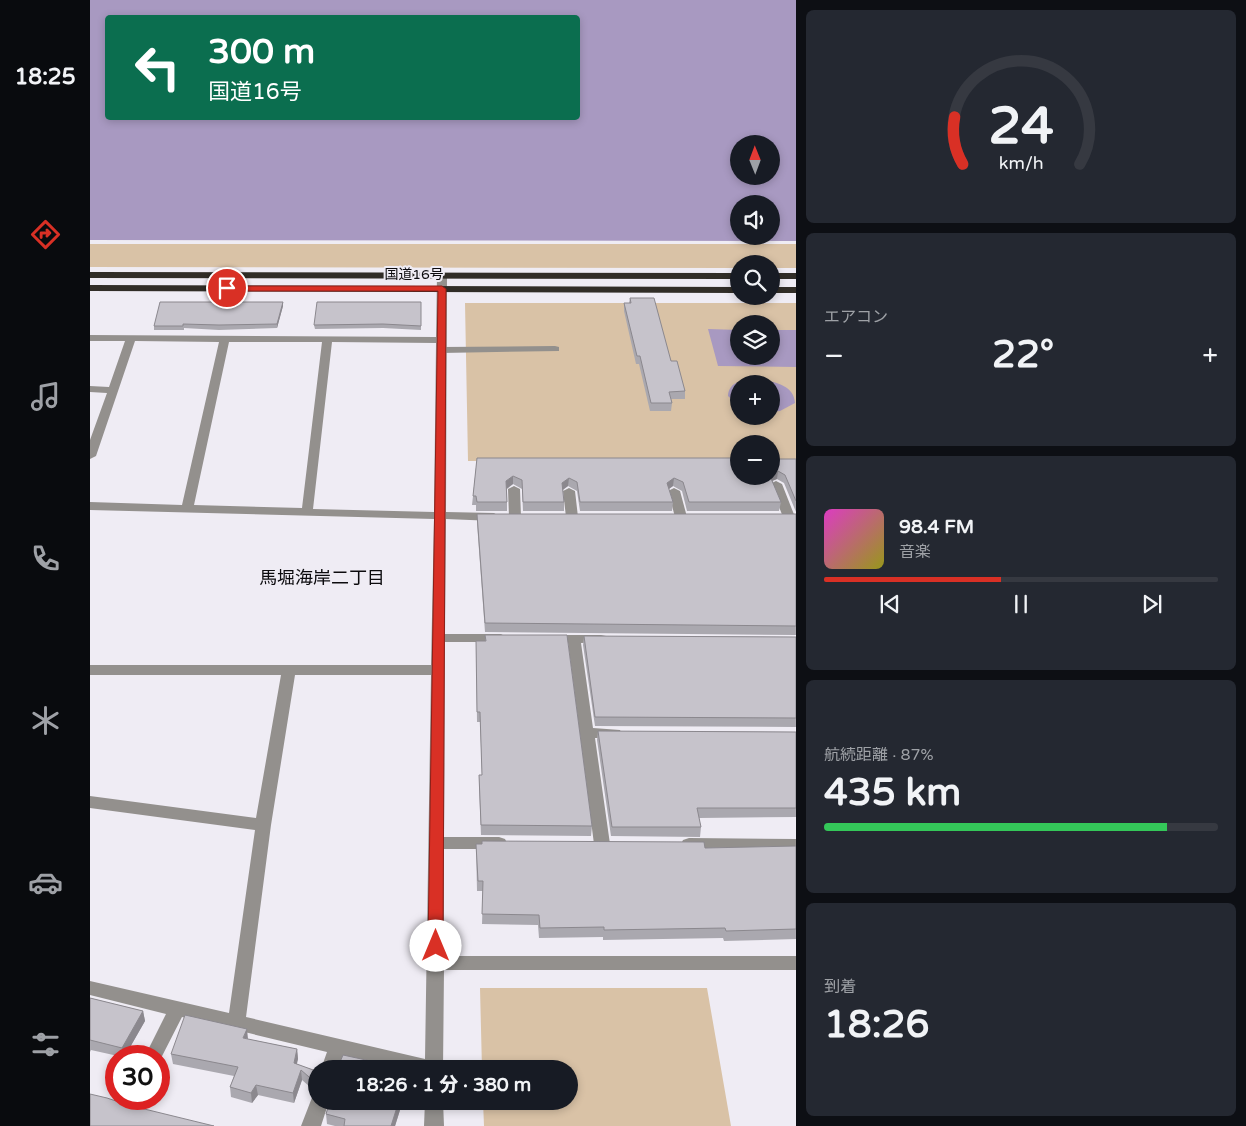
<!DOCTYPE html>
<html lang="ja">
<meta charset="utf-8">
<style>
:root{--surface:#171b24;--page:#242831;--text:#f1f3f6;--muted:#9ea1a6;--line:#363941;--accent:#d93025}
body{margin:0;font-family:"Varela Round","Noto Sans JP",sans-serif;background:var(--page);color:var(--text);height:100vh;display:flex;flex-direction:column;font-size:19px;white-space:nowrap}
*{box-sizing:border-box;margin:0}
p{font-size:16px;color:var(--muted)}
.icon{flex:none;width:28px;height:28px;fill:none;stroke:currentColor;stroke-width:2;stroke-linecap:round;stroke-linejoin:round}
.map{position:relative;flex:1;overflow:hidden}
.panel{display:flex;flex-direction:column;gap:10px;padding:10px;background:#0d0f14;width:450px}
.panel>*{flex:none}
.hud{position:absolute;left:15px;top:15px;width:475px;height:105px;border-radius:5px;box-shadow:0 2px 8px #0003;background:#0b6e4f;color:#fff;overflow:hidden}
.needle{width:32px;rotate:359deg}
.fabs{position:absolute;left:640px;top:135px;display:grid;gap:10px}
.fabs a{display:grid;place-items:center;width:50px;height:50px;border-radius:50%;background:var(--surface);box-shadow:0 2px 8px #0003;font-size:25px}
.speed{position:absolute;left:15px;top:1045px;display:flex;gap:10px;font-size:25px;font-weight:700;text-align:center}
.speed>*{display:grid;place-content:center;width:65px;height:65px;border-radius:50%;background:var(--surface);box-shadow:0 2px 8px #0003;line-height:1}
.speed .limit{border:8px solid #d22;background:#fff;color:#111}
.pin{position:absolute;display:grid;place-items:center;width:42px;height:42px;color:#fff;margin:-21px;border:2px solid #fff;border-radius:50%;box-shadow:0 1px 5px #0007}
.me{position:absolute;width:55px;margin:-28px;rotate:0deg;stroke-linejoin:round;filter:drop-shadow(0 0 4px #0008)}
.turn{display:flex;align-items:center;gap:18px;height:105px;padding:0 20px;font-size:22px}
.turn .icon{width:65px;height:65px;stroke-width:2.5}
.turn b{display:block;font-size:35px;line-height:42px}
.big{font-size:38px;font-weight:800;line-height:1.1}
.panel .tile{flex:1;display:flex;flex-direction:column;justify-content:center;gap:8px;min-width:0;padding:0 18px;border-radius:8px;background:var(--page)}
.panel .dial{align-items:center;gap:0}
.dial svg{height:130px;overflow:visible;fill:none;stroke:var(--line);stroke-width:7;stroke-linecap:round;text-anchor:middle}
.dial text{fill:var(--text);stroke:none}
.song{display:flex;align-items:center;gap:15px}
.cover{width:60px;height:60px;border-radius:8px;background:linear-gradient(135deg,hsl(310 70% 55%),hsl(60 70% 35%))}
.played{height:5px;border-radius:2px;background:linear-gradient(90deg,var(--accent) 45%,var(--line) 45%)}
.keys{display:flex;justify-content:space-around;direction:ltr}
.heat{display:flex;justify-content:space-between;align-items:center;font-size:28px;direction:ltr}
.charge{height:8px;border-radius:4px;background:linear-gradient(90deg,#34c759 87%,var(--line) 0)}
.trip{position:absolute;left:218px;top:1060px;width:270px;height:50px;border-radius:25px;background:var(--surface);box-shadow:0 2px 8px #0003;font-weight:800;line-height:50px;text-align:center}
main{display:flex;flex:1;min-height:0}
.tab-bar{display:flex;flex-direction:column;width:90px;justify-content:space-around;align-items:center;background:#090b0e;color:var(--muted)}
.tab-bar .icon{width:35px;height:35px}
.tab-bar .selected{color:var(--accent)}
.tab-bar b{font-size:22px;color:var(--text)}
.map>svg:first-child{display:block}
.green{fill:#d9c2a6;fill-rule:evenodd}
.water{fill:#a899c1;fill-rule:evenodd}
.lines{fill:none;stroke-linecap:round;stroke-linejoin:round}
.lane{fill:#93908d;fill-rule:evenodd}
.street{fill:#93908d;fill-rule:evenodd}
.highway{fill:#312d27;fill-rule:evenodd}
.wall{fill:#aaa8af}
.shaded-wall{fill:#8b888e}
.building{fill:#c6c3cb;stroke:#8b888e}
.route{fill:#d93025;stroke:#8d1f18}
.labels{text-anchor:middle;stroke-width:4;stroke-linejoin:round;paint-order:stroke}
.far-street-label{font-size:14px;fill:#0c0b0e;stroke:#efecf4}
.neighbourhood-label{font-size:18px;fill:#0c0b0e;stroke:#efecf4}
</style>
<main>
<nav class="tab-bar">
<b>18:25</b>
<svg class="icon selected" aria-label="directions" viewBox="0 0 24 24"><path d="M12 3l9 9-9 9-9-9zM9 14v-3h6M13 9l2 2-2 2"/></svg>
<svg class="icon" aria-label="music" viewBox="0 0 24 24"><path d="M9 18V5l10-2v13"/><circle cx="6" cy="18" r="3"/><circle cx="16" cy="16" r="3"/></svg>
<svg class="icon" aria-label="phone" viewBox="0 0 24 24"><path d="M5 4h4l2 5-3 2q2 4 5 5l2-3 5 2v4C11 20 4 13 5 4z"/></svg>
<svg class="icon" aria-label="climate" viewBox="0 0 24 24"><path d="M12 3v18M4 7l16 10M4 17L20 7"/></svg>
<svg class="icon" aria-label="car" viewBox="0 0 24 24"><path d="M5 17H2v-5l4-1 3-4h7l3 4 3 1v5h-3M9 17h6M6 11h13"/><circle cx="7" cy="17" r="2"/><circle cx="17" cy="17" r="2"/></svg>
<svg class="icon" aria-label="filters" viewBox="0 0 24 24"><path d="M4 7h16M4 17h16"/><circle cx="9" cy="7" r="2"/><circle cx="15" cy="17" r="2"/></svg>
</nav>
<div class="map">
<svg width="706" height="1126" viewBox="0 0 706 1126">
<rect width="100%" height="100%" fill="#efecf4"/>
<path class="green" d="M0,244H706V268H681V264H649V268L0,267Z
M375,303H706V459H681V444H649V459L378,461ZM649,324H681V356H649ZM649,384H681V416H649Z
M617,988L641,1126H394L393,1101H479V1069H392L390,988Z"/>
<path class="water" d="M0,0H706V241L0,240ZM18,18H488V118H18ZM649,144H681V176H649ZM649,204H681V236H649Z
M618,329L649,330V356H681V330H706V367L628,366Z
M666,379C681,381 704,384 705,403L690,411L681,412V384H649V406L638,396C639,381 653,380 666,379Z"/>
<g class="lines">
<path class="lane" d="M465,346L469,347V351L351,353L346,350L351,347Z"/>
<path class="street" d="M352,272L357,275L356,512L404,513L410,517L404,521L356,519L355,634H411L418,638L411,642H355L354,837H409L415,839L417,843L415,847L409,849H354V956H706V970H354L353,1069H306L254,1056L249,1069H231L237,1052L92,1017L69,1062V1056H55L76,1014L0,995V981L139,1013L165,830L0,808V796L166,818L191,675H0V665H341L344,519L0,510V502L92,505L129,342L45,341L6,456L0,459V440L17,393L0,392V386L19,387L35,341H0V335L346,337L347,275ZM139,342H232L212,508L104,505ZM242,342L346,343L344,512L223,509ZM205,675H341L335,1059L156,1017L181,825Z
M686,481L692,484L705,517L703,520L699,521L693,517L680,484Z
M424,486L430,489L431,517L425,521L419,517L418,489Z
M479,488L485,491L488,517L482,521L476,517L473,491Z
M584,488L590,491L597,517L595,520L591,521L585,517L578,491Z
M461,635H511L516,636L518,639L516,642L491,643L503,728L530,730L532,734L530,738H505L520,844L518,848L512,850L506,848L504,844L478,643L456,642L454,639L456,636Z
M599,838L706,839V851L599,850L593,848L591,844L593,840Z
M226,1094V1101H239L231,1126H211L223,1095Z
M34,1099H53L48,1111L41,1113L34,1111L32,1105Z
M335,1101H353L354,1126H334Z"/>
<path class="highway" d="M0,272L649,273V279L0,278Z
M681,273H706V279H681Z
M0,285L649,287V293L0,291Z
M681,287H706V293H681Z"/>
</g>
<path class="wall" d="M540,298L581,361L595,391V399H581L582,403L581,411H560L549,364H546L534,311V303H539Z
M193,302V306L187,328L129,330L94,328V330H64V326Z
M331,302V330L293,328L225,329L224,325Z
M387,458L706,459V512L694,483L687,479L682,481L691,502L689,511H597L592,491L583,486L579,489L583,502L582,511H490L487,491L478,486L473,490L474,502V511H433L432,489L423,484L417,489V511H386V505H382L383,496Z
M387,514H706V635L395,632L387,523Z
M395,635L502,826L501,836L391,835L389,785V775H392L390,722H387L386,641H395Z
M494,636L706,637V727L505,726L493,645Z
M508,731L706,732V817L609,818L611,827L610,837L521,836L507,740Z
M386,844L615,848L706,846V939L634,941L633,938L513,940V937L449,938L448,925L392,924L393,891H387Z
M0,998L53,1011L55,1021L35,1056H28L1,1050L0,1052Z
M158,1039L207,1049L208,1059L206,1064L226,1071V1092L212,1080L204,1103L168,1095L162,1103L141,1097L140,1087L144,1076L83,1064L81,1054Z
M309,1101L310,1110L305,1126H245L237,1124L236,1114Z"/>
<path class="shaded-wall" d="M193,302V306L187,328V324Z
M688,471L687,479L679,482L680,476H681V474Z
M423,476V484L416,489V481Z
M479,478L478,486L471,491L472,483Z
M584,478L583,486L576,491L577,483Z
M53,1011L55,1021L35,1056H34L32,1048Z
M157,1029L158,1039L153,1038Z
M207,1049L208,1059L205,1073L204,1063Z
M211,1070L212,1080L204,1103L203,1093Z
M166,1085L168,1095L162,1103L161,1093Z
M309,1101L310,1110L305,1126H301Z"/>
<path class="building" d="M540,298H564L581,361H587L595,391L579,392L582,403H561L550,356H547L534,303H541Z
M70,302H193L187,324L129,325L93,324V326H64Z
M227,302H331V326L293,324L224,325Z
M387,458H649V476H680L691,502H599L593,482L584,478L577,483L583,502H490L487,482L479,478L472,483L474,502H433L432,480L423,476L416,481L417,502H387L386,496H383Z
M681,459H706V501L695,475L688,471L681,474Z
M387,514H706V626L395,623Z
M395,635H477L502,826L391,825L389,775H392L390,712H387L386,641H396Z
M494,636L706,637V718L505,717Z
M508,731L706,732V808H607L611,827H522Z
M392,841L614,842L615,848L706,846V929L636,931L635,928L514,930V927L450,928L449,915L392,914L393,881H388L386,844H392Z
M0,998L53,1011L32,1048L0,1040Z
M95,1015L157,1029L153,1038L207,1049L204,1063L226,1071V1083L211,1070L203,1093L166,1085L161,1093L140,1087L148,1067L81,1054Z
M253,1055L313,1068L247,1069Z
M0,1094L17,1098L38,1105L124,1126H0Z
M240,1101H309L301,1126H254L255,1119L236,1114Z"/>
<path class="route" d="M134,286H352L356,289L353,946L351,950L346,952L340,950L338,946L348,291H137L134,290Z"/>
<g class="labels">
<g class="far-street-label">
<text x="324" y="279">国道16号</text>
</g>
<g class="neighbourhood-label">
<text x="232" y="584">馬堀海岸二丁目</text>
</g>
</g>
</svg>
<div class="fabs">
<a><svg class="needle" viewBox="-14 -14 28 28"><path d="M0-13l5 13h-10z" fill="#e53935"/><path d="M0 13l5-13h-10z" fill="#9ea1a6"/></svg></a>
<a><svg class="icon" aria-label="sound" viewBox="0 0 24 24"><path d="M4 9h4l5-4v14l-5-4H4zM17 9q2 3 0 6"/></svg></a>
<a><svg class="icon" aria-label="search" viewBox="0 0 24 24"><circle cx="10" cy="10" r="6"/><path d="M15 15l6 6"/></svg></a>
<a><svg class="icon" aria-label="layers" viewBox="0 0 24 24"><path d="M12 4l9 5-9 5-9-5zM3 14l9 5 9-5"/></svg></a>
<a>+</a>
<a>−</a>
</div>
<div class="speed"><div class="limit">30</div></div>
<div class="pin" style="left:137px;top:288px;background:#d93025"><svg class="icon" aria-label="arrive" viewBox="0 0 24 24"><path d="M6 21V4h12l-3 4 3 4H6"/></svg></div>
<svg class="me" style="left:346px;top:946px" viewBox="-20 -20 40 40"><circle r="19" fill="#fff"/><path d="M0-13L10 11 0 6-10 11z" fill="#d93025"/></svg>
<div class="trip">18:26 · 1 分 · 380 m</div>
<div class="hud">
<div class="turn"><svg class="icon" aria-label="left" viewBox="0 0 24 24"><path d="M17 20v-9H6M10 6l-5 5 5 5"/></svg><div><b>300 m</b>国道16号</div></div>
</div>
</div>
<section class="panel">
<div class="tile dial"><svg viewBox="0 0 100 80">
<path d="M14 69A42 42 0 1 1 86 69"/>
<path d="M14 69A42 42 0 0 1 9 40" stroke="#d93025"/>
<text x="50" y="56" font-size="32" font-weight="700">24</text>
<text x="50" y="72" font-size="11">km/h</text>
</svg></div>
<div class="tile"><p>エアコン</p>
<div class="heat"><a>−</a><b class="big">22°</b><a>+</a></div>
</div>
<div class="tile">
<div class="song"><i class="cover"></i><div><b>98.4 FM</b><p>音楽</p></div></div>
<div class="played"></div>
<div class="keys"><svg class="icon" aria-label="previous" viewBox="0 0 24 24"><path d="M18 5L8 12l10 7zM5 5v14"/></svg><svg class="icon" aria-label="pause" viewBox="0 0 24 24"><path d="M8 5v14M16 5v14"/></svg><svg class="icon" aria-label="next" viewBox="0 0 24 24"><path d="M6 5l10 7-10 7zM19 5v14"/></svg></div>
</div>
<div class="tile"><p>航続距離 · 87%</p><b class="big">435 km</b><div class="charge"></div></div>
<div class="tile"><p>到着</p><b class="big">18:26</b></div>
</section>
</main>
